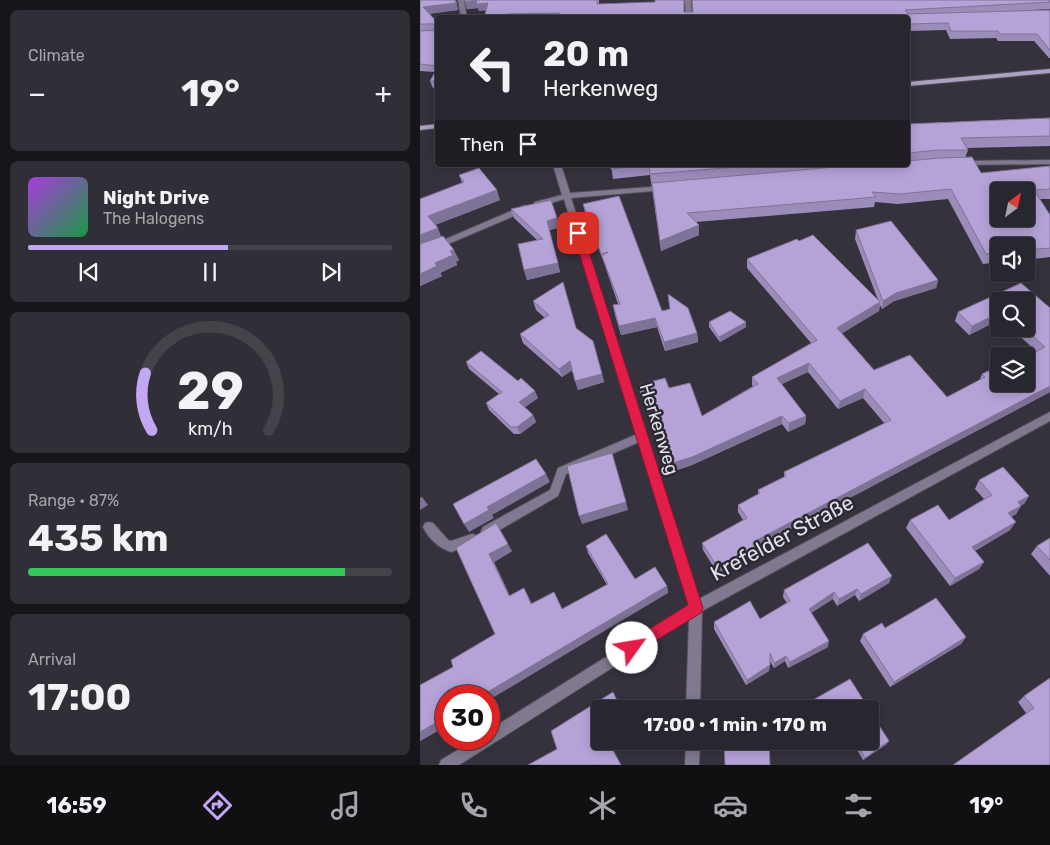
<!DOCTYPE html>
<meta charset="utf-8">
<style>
:root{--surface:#28262e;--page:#302e36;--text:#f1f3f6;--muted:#a5a5aa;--line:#44434a;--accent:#c3a7f2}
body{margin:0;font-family:Rubik,sans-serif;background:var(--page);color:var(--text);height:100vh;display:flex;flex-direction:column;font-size:19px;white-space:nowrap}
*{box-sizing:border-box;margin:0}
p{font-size:16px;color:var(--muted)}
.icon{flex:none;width:28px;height:28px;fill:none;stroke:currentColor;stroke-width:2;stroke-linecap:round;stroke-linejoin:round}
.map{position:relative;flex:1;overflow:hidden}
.sheet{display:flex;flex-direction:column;gap:10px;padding:10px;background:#161519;width:420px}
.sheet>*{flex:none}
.hud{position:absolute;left:15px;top:15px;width:475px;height:152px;border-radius:5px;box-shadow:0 2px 12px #0003,0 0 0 1px var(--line);background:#28262e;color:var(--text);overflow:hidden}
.needle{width:32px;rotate:33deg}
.buttons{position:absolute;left:570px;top:182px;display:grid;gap:10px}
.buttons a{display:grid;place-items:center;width:45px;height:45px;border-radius:5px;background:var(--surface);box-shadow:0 2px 12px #0003,0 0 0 1px var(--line);font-size:25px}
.speed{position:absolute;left:15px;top:685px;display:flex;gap:10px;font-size:25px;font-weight:700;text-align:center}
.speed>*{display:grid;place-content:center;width:65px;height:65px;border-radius:50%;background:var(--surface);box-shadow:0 2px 12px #0003,0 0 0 1px var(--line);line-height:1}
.speed .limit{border:8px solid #d22;background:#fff;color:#111}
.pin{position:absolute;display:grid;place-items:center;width:42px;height:42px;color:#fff;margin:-21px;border-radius:10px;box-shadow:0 2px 8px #0006}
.me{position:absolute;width:55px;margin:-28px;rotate:58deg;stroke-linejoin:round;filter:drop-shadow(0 0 4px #0008)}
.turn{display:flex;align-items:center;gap:18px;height:105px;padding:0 25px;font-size:22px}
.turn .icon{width:65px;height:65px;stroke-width:2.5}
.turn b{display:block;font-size:35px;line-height:42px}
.then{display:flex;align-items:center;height:48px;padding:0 25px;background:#0003;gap:10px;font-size:19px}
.big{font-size:38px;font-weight:700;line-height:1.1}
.sheet .card{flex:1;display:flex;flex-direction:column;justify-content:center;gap:8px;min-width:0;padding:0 18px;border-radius:8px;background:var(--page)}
.sheet .dial{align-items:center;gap:0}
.dial svg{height:130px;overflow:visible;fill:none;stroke:var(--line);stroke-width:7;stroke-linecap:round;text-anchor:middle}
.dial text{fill:var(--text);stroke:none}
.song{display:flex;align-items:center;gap:15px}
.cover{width:60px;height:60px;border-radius:8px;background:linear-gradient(135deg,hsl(280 70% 55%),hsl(140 70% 35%))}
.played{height:5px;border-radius:2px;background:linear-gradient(90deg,var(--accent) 55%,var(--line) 55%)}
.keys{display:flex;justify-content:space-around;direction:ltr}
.heat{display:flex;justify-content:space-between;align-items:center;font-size:28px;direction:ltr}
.charge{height:8px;border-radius:4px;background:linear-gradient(90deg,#34c759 87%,var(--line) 0)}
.trip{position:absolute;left:171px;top:700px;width:288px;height:50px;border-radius:5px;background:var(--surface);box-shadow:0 2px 12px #0003,0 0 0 1px var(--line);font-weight:700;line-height:50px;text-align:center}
.menu{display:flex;height:80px;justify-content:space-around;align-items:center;background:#100f12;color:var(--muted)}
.menu .icon{width:35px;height:35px}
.menu .active{color:var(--accent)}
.menu b{font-size:22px;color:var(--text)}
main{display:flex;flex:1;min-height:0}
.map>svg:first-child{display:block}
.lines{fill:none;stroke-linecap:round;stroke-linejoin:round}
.lane-casing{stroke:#524e59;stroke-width:2}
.street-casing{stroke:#524e59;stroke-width:2}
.secondary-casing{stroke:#524e59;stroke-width:2}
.lane{fill:#817990;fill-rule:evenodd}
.street{fill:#817990;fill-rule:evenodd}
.secondary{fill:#aca0c3;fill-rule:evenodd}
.wall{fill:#9c8cba}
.shaded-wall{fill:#7f7297}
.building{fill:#b5a3d8;stroke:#7f7297;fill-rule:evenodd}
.route{fill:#e11d48;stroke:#92132f}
.labels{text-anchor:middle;stroke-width:5;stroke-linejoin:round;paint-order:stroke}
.street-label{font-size:18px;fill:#e5e2e9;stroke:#2c2933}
.near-street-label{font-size:21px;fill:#e5e2e9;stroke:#2c2933}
</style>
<main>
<section class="sheet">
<div class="card"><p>Climate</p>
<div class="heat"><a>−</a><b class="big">19°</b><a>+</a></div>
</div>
<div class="card">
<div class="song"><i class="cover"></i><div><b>Night Drive</b><p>The Halogens</p></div></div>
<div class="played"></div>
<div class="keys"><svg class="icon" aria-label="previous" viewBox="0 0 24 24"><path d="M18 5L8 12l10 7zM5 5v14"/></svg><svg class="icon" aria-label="pause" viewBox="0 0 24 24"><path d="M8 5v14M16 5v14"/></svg><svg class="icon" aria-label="next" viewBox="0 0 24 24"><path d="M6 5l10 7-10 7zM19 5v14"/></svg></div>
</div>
<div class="card dial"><svg viewBox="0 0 100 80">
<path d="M14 69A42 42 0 1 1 86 69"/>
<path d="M14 69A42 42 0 0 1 10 34" stroke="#c3a7f2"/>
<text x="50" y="56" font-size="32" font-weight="700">29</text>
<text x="50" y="72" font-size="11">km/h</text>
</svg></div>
<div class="card"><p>Range · 87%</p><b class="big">435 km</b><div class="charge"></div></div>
<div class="card"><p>Arrival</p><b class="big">17:00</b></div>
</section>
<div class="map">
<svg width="630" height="765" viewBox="0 0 630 765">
<rect width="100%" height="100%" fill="#36323d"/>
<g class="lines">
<defs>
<path id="lane" d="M222,432L226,433L227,436L226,439L146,474L138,496L71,535L67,536L63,535L61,531L63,527L130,490L138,468Z
M9,522L13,523L28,540L31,541L52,534L56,535L58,539L56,543L31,552C19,548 9,539 3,527L5,523Z"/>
<path id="street" d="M38,0H44L47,18H41Z
M265,0H271L272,18H266Z
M630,160V164L544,165L540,163L544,161Z
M133,165H141L150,193L245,186L249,188L245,190L151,198L279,599L630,412V421L282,611L280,709H266L269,619L39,765H19L21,760L56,739H69V730L269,605L144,199L118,207L114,204L115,202L142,195Z
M105,205L109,208L108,210L0,256V250Z
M266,741H280L279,765H265Z"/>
<path id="secondary" d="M630,69V73L488,86V82Z
M18,124V128L0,130V126Z"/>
</defs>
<use href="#lane" class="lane-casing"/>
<use href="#street" class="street-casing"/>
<use href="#secondary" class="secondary-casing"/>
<use href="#lane" class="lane"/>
<use href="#street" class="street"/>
<use href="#secondary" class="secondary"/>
</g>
<path class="wall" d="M0,0H36L38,10L9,14L18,23V88H13L10,81L15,72L0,71Z
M45,0H179V4L264,12L630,0V9L597,11L630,10V58H629L614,41H578L576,38L530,39L526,30L488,31V18H64L66,10L59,11L58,8L47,9Z
M630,118V146L546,148L548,150L545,158L561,173L630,166V199H620L630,215V257L606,260V246H579V262L563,264L528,199L478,204L455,202L454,207L276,222L279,225V235L241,251L230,175L193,179L191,165L169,166V165H488V124Z
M39,175L80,200L15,225L21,237L39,260L36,262L37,265L20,273L22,276L0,286V199L42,183Z
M163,204L242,311L250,309L248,294L277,333L278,342L245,351L237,327L201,335L195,315L193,305L198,304L184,263L165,213Z
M91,209L137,218L139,228L129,230L140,272L107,280L104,270L117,240L94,218Z
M471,221L518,280L516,288L474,301L462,309L460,305L459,311L422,333L454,370L490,355L527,397L559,381L562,374L579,366V384H606V357L616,351L592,329H606V301H579V320L549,335L535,321L538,312L601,283L630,308V392L337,547V552L298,574L283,550L282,543L323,520L318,512V505L338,495V490L364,477V472L465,424L443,398L418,409L388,372L361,384L386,416L385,424L368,432L362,424L272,465L248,473L220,393L219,385L245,378L249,388L270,383L282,416L333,386L332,385V377L391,343L327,268V259L377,239L379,241L393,235L458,300L435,239L436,230Z
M113,301L156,328L182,374L184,382L158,390L152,370L142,377L103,343L100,334L125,318L116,310Z
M289,322H326V327L300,342L289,327Z
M46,362L118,398L105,407L113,415L116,422L100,434H94L69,410L66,403L79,394L49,369Z
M559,480L609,496L604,504L601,505L596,514L591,517L590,530L555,551L564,562L559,569L530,586L486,528L490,520H529L564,499L555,489Z
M630,538V576L611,554L617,546Z
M166,546L215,579L247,586L248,593L26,696V726L0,741L33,667L75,634L36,548L92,551L74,562L90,596L104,588L112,604L142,609L187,585L168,553Z
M469,583L439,601L435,595L417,606L413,599L391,613L408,647L368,668L365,661L354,668L350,661L349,671L326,685L294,629V622L340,619L367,603L363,597L364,590Z
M465,628L546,637L541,644L470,687L440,641L443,634Z
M630,678V765L606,713L598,702L604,696Z
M304,741H353L352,746H349Z
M432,741H450L467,744L443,760Z"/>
<path class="shaded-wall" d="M36,0L38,10L5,14L3,7Z
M56,0L68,3L70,10L59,11L58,8L47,9L45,2Z
M77,190L80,200L12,226L8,216Z
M137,218L139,228L129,230L127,221Z
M279,225V235L241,251L240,241Z
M18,228L22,239L0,248V235Z
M34,250L39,260L36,262L37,265L20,273L22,276L0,286V274L30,251Z
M138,263L140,272L107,280L104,270Z
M518,280L516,288L474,301L462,309L463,301L476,293Z
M460,302L459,311L416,337L417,328Z
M579,313V320L549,335L552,326Z
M235,318L237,327L201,335L199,326Z
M326,322V327L300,342L299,337Z
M277,333L278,342L245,351L244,342Z
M150,361L153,370L142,377L139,369Z
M389,363L388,372L356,387L357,378Z
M182,374L184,382L158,390L155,381Z
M630,386V392L337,547V552L298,574V568L335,541Z
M445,389L443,398L418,409L420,401Z
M115,391L118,398L102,409L99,402Z
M113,415L116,422L100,434L97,427Z
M362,416V424L272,465L248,473L246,465Z
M386,416L385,424L368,432L369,423Z
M126,474L130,482L72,515L74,518L49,532L44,524L67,507Z
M609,496L604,504L592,510L598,502Z
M2,497L8,505L0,510V498Z
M206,502L208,510L162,524L159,516Z
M601,506L596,514L583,521L588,513Z
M596,522L590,530L547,555L552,547Z
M88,544L92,551L74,562L93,603L89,596L69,554Z
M564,562L559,569L530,586L535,578Z
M472,576L469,583L439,601L441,594Z
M247,586L248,593L69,700V696H61Z
M437,589L435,595L417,606L419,599Z
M414,592L413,599L388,615L389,609Z
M546,637L541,644L470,687L474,682Z
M409,641L408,647L368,668L370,662Z
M366,656L365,661L354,668V663Z
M350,665L349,671L326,685L327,680Z
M26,717V726L0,741V732Z
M188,741H195L190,745Z
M398,741H402L391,746L392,744Z
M469,741L467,744L443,760L445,758Z"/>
<path class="building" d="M0,0H35L36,3L3,7L18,23V30L16,24H0Z
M45,0H177V4L235,2V0H264V12H273L272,0H630V2L485,10L488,14L630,10V50L617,34H580L578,31H531L528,23L488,24V18H139L140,13L86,14L85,17L64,18L68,3L57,4L56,0L45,2Z
M18,30V66L0,64V31Z
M18,67V81H10Z
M630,118V136L541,138L548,150H518L488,153V124Z
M552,157L561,173L630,166V189L614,190L630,215V248L606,250V246H579V253L566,254L531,189L480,194L452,192L456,197L267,213L279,225L240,241L232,183L438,165H488V161L519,158ZM579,191H606V219H579Z
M191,165H342L230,174L229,165L191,169Z
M59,168L77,190L8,216L18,228L0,235V199L44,182L39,175Z
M199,196L242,311L250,309L248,294L268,308L277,333L244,342L235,318L199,326L193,305L200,304L182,256L188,252L181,254L163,204Z
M131,200L137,218L127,221L138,263L104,270L98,244L123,239L91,209Z
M471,221L518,280L476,293L463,301L436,230Z
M393,235L460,302L417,328L454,370L490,355L527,397L565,377L562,374L579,366V384H606V357L625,347L605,329H606V301H579V313L552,326L538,312L601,283L630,308V386L335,541L337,545L298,568L282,543L327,518L318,505L340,493L338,490L366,476L364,472L471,420L445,389L420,401L389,363L357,378L386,416L369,423L362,416L272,457L246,465L219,385L245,378L249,388L270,383L282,416L338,384L332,377L397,340L327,259L377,239L379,241Z
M23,236L34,250L30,251L33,255L15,263L17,266L0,274V244Z
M143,282L156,328L173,341L182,374L155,381L150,361L139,369L100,334L129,315L113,301Z
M310,311L326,322L299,337L289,322Z
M61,351L98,381L101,378L115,391L99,402L113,415L97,427H91L66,403L82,392L46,362Z
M192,453L206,502L159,516L147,466Z
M116,459L126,474L67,507L69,510L44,524L33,504Z
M583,467L609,496L598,502L601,506L588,513L596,522L552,547L564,562L535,578L490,520L518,505L529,520L572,495L559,480Z
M76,523L88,544L69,554L89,596L104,588L111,604L134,592L142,609L188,584L166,546L186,534L215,579L235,567L247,586L61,696H26V717L0,732V685L33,667L31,660L75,634L36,548Z
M630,538V560L617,546Z
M448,543L472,576L441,594L437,589L419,599L414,592L389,609L409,641L370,662L366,656L354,663L350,653V665L327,680L294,622L330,601L340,619L370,601L364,590Z
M516,598L546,637L474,682L443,634L462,623L465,628Z
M630,678V765H533L614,708L604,696Z
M430,679L449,709H377Z
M193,692L201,709H180V741H188L201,765H108L137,749L131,731Z
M450,711L469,741L445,758L435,741H450Z
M304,741H349L350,765H305Z
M391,741H398L392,744Z"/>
<path class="route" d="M158,230L163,233L283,608L281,613L212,655L207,653L205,648L207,643L268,605L153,233Z"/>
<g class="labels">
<g class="street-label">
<text transform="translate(239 429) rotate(73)" y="6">Herkenweg</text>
</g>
<g class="near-street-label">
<text transform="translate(362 538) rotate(-28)" y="7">Krefelder Straße</text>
</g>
</g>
</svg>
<div class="buttons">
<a><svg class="needle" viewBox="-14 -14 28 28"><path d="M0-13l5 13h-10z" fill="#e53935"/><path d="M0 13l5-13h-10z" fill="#a5a5aa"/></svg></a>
<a><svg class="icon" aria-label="sound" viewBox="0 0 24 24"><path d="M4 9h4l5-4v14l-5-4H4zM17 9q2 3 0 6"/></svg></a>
<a><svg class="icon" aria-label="search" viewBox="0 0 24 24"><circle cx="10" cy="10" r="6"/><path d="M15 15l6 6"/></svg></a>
<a><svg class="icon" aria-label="layers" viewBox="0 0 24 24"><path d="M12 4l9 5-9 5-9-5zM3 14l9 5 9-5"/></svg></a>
</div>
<div class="speed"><div class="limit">30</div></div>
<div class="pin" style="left:158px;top:233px;background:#d93025"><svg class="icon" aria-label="arrive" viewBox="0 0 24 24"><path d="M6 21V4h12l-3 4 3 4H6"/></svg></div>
<svg class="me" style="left:212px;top:648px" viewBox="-20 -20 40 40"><circle r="19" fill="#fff"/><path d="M0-13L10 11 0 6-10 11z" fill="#e11d48"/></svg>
<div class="trip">17:00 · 1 min · 170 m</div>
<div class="hud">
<div class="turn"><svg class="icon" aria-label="left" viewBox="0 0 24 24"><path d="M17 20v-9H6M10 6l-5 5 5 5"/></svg><div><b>20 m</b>Herkenweg</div></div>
<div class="then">Then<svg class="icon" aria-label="arrive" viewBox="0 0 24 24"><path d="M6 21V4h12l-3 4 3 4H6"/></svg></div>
</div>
</div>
</main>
<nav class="menu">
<b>16:59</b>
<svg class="icon active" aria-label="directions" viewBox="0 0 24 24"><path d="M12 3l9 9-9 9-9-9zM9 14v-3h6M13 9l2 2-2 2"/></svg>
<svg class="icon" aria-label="music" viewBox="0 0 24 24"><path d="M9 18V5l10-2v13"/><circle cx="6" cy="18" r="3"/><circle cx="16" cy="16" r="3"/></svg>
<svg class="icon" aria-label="phone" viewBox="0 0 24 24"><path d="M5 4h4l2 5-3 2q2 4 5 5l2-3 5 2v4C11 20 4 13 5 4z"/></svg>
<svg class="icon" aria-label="climate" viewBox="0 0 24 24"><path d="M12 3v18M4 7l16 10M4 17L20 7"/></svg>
<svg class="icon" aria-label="car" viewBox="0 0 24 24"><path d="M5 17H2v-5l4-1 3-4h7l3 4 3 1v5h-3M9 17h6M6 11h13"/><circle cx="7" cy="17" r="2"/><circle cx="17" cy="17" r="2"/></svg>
<svg class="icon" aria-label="filters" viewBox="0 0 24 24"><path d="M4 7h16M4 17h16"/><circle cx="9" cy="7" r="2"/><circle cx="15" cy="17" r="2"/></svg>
<b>19°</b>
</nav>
